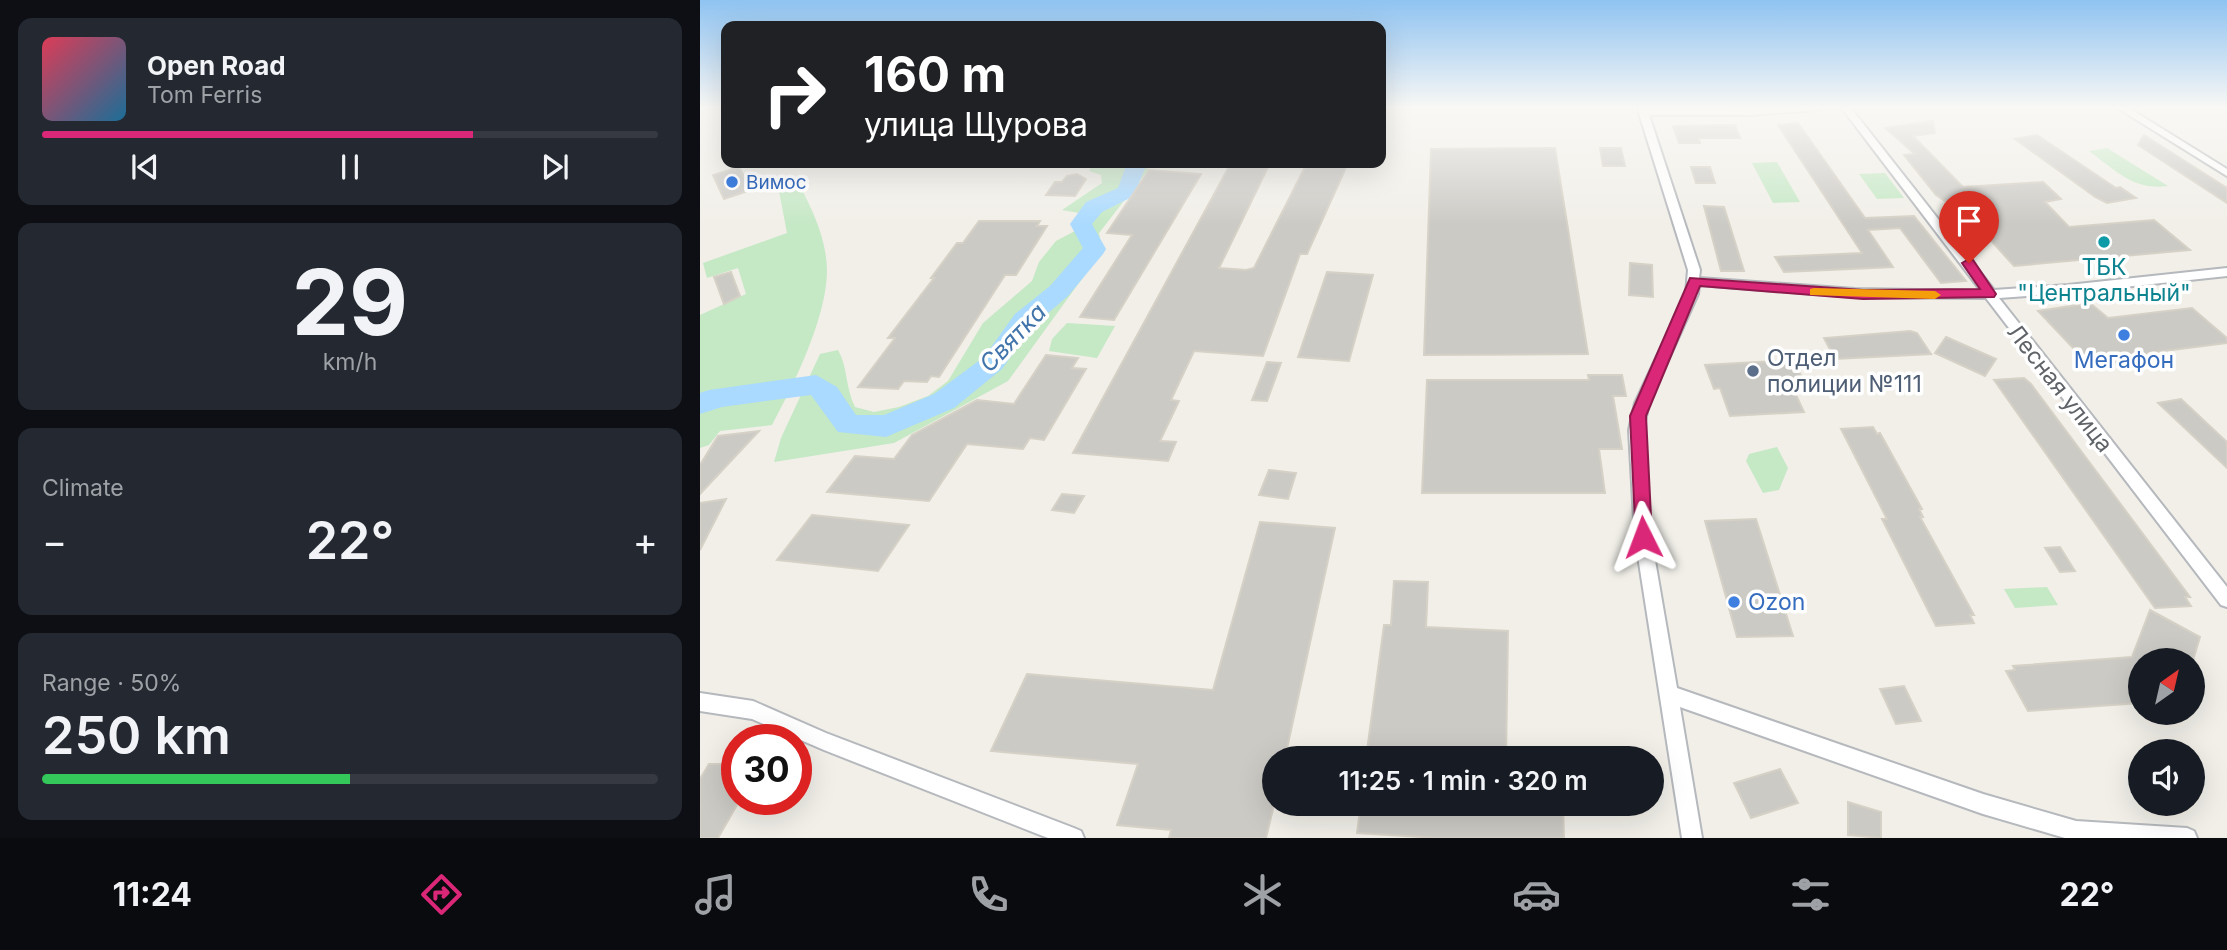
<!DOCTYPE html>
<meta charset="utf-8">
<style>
:root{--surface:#171b24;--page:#242831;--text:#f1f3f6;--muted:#9ea1a6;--line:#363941;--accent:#db2777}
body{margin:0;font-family:Inter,sans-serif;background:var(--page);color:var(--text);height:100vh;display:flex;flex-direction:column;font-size:26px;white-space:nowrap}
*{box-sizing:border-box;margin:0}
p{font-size:23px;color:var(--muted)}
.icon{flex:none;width:38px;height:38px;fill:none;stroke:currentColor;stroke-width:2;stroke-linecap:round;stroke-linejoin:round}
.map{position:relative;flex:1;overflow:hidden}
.side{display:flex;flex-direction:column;gap:18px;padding:18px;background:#0d0f14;width:700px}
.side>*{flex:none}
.hud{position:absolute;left:21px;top:21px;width:665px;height:147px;border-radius:14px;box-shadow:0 7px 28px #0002;background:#202124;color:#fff;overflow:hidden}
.needle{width:46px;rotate:34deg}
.controls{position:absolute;left:1428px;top:648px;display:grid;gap:14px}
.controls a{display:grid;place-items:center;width:77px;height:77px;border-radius:50%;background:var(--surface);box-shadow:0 7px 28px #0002;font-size:35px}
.speed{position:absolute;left:21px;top:724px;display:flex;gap:14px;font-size:35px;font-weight:700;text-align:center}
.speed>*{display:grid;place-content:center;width:91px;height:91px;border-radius:50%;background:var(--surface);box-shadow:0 7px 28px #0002;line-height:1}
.speed .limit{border:10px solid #d22;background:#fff;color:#111}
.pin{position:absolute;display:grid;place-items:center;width:60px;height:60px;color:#fff;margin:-72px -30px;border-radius:50% 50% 50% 0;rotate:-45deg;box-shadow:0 0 7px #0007}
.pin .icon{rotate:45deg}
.me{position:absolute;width:77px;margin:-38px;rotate:357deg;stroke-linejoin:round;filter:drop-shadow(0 0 5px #0008)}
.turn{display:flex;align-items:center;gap:24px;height:147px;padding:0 28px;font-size:32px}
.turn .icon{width:91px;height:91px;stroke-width:2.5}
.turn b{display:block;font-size:49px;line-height:60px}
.big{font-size:52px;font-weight:600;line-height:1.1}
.side .tile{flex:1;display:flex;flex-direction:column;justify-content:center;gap:10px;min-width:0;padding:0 24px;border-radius:14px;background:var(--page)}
.side .dial{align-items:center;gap:0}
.dial b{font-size:91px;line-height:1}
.song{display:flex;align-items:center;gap:21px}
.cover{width:84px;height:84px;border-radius:10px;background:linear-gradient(135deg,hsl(350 70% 55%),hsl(200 70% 35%))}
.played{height:7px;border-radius:4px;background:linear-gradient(90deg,var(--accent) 70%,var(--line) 70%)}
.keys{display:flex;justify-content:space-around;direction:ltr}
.heat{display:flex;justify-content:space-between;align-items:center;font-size:38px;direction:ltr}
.charge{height:10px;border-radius:5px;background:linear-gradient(90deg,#34c759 50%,var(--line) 0)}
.trip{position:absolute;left:562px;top:746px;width:402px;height:70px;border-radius:35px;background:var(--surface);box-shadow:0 7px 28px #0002;font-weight:600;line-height:70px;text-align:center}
.menu{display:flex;height:112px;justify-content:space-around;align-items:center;background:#090b0e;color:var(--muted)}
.menu .icon{width:49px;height:49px}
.menu .on{color:var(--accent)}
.menu b{font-size:32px;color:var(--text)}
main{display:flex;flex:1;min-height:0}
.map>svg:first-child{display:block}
.green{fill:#c5e8c5}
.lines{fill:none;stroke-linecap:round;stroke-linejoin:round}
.river{fill:#aadaff;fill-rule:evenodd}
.building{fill:#cccac5;stroke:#d6d1c6;stroke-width:2}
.street-casing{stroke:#b5b8bc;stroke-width:4}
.street{fill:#fff;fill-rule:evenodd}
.route{fill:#db2777;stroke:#8e194d;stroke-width:2}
.slow{fill:#f59e0b}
.shop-dot{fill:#3f7fe0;stroke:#fff;stroke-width:2.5}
.culture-dot{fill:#0f9aa8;stroke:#fff;stroke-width:2.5}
.service-dot{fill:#5c6f8a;stroke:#fff;stroke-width:2.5}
.labels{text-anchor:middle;stroke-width:7;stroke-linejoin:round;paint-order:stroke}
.far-shop-label{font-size:19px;fill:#366cbe;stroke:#fff;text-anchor:start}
.culture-label{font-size:23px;fill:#0d838f;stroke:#fff}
.service-label{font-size:23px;fill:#4e5e75;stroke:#fff;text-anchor:start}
.shop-label{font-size:23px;fill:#366cbe;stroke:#fff}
.street-label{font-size:23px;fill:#5f6368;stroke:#fff}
.water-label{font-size:24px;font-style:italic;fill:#4174aa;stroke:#fff}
</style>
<main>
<section class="side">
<div class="tile">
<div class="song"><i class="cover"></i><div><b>Open Road</b><p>Tom Ferris</p></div></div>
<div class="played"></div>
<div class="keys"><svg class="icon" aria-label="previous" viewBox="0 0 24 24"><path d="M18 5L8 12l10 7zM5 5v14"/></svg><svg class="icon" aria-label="pause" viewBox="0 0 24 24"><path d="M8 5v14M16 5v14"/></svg><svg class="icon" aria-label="next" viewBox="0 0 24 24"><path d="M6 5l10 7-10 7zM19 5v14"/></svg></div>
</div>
<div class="tile dial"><b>29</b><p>km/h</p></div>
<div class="tile"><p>Climate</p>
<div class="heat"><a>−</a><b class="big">22°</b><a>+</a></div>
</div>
<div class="tile"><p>Range · 50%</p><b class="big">250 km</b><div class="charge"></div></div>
</section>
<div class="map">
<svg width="1527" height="838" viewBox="0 0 1527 838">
<rect width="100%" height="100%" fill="#f1efe8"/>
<path class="green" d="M1407,148L1468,186C1434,191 1415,170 1389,151Z
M1077,162L1100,202L1073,203L1052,163Z
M393,163H447L448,170L399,233L402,251L308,381L194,443L74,462L81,438L120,354L138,350C148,367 145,387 155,407L174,412L199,407L228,396L248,381L283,323L332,281L339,262L356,241L375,231L379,213L362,210L402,183L401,175L389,171Z
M1185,173L1204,198L1177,199L1159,174Z
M99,184C113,211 127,240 127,272C126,319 94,384 72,425L20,431L9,445L0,448V315L46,294L38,268L7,278L3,263L87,233L79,191Z
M367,323L415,326L397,358L349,351L352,339Z
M1077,447L1088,468L1079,490L1063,493L1046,461L1049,454Z
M1347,587L1358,605L1315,608L1304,589Z"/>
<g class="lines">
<path class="river" d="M427,163H447L434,196L402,212L392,224L406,249L403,254L368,296L333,326L302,369L254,408L186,437L138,432L111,395L22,407L0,414V393L9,390L116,375L137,387L156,415H184L234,394L284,357L315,314L350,286L383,248L370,224L386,202L418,188Z"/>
</g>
<path class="building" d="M1233,121L1235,133L1213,136L1263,187L1343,182L1361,199L1345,202L1369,227L1454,220L1490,250L1314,266L1257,203L1245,201L1236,195L1204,155L1215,154L1185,128Z
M1098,123L1165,218L1214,216L1266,281L1241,283L1200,228L1168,230L1193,267L1084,272L1075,257L1162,253L1078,125Z
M1035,125L1040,138H998L1000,143H979L973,126Z
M1337,135L1416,188L1420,187L1436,198L1407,203L1395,197L1315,139Z
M1444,135L1527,188V203L1438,145Z
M855,148L888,354L724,355L731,149Z
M900,148H921L925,166H903Z
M531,163H570L519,268L546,270L554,268L607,163H648L607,254H600L563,356L494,351L471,400L479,401L460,441L476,442L468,461L373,453Z
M39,167L51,190L24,199L13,175Z
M991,167H1010L1015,183H996Z
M449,170L501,174L414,320L380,317L432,235L407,233Z
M377,174L386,179L375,196L346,195L355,182H362L367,176Z
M1004,206L1024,207L1044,271H1021Z
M279,221H340L337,226H347L316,275H305L239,377L231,376L227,382L204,381L198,389L158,387L195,338H188L234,278H231L257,243H263Z
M930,263L952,265L953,297L929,295Z
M31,272L40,296L24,304L14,277Z
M627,272L673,275L649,361L598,357Z
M1390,303L1408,318L1492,308L1527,338V343L1448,353L1455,359L1391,367L1338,311Z
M1210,331L1217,333L1231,354L1135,359L1124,338Z
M1246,337L1296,359L1285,376L1235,353Z
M346,355L378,358L372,368L386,369L344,440L330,438L323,449L267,444L229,501L127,492L155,456L194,459L212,435L277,400L314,404Z
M1093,360L1105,383L1091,384L1104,412L1030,416L1020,388L1014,389L1005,365Z
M567,362L581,363L567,401L552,400Z
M888,375H922L926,396H913L922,449H899L905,493H722L727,380H889Z
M1324,378L1331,384L1490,597H1485L1491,606L1455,608L1294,380Z
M1481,399L1527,442V468L1458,403Z
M1173,427L1177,434L1180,433L1222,509H1219L1223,517H1220L1274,615H1270L1274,623L1236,626L1182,519H1187L1141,429Z
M59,431L0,494V465L18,436Z
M569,470L596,473L588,499L559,495Z
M362,494L384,496L374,513L352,510Z
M26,499L0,550V503Z
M112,515L209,525L178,571L77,560Z
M1056,519L1093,636L1037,637L1005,521Z
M560,522L635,528L585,758H574V805L566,838H469L471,830L417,825L438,764L291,751L327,674L513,690Z
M1360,547L1375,571L1360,572L1345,548Z
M694,581L728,582L726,627L808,631L806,758H666L684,625H691Z
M1450,610L1500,637L1493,660H1440V703L1328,711L1306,671L1315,670L1313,666L1432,657Z
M1204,686L1221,721L1196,724L1180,689Z
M9,764H37V805L18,838H0V779Z
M1080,769L1098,803L1051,818L1034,783Z
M1148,802L1181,812V838L1148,835Z
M661,803H863L864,838H738L657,833Z"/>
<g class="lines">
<defs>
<path id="street" d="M937,107H947V109L1122,107L1118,110L1049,115H949L1000,270L999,278L1155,289L1281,291L1141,107H1150L1294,290L1368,285L1527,268V276L1368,293L1299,298L1527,587V607L1521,605L1286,298L1155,297L999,285L998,294L949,403L943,430L951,537L977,688L1283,794L1376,821L1487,828L1494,831L1497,838H1365L1283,814L980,707L1002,838H982L935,537L929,430L935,403L986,294L988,270Z
M1416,107H1427L1527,169V176Z
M0,693L53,701L126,733L374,828L381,831L384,838H348L124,750L52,719L0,711Z"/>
</defs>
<use href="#street" class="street-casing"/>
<use href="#street" class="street"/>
</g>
<linearGradient id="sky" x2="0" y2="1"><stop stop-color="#8fc3f1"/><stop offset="0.48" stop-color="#f9f8f5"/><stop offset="1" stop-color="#f9f8f5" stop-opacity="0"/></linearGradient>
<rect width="1527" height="225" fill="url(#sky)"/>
<path class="route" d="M1269,259L1273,260L1296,294L1294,297L1163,299L1000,286L946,416L952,537L943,545L936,543L930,416L990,278L1163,290L1280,289L1262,263Z"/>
<path class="slow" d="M1114,288L1235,291L1241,295L1235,299L1110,295V289Z"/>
<g class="shop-dot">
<circle cx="32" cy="182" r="7"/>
<circle cx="1424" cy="335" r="7"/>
<circle cx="1034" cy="602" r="7"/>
</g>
<circle class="culture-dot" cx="1404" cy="242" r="7"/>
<circle class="service-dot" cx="1053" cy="371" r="7"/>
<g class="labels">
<g class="far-shop-label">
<text x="46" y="189">Вимос</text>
</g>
<g class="culture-label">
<text x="1404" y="275">ТБК<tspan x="1404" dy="26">"Центральный"</tspan></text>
</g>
<g class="service-label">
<text x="1067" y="366">Отдел<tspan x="1067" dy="26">полиции №111</tspan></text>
</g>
<g class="shop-label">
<text x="1424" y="368">Мегафон</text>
<text x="1048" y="610" text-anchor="start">Ozon</text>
</g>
<g class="street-label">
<text transform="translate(1360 388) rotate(52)" y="8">Лесная улица</text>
</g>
<g class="water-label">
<text transform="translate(313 338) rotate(-46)" y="8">Святка</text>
</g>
</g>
</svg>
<div class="controls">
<a><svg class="needle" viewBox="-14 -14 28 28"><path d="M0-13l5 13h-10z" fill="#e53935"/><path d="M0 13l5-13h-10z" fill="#9ea1a6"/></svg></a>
<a><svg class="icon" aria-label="sound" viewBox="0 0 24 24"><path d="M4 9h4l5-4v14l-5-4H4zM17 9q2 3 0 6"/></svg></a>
</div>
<div class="speed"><div class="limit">30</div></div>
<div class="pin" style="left:1269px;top:263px;background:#d93025"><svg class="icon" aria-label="arrive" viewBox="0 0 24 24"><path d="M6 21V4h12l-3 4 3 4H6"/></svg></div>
<svg class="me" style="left:943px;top:537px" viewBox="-20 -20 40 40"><path d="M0-17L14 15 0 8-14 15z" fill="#db2777" stroke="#fff" stroke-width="4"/></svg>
<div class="trip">11:25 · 1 min · 320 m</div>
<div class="hud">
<div class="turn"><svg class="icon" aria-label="right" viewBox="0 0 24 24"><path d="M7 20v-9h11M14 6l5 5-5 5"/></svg><div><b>160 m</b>улица Щурова</div></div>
</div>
</div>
</main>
<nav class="menu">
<b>11:24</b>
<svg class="icon on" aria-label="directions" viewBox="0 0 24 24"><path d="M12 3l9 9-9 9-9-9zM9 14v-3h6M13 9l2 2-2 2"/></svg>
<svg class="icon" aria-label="music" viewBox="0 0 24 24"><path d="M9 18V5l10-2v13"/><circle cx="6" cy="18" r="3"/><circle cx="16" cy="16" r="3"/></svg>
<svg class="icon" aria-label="phone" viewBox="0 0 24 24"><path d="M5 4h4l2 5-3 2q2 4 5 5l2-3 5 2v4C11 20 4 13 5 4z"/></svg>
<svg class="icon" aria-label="climate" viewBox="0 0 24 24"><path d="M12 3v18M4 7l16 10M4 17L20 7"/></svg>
<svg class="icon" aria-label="car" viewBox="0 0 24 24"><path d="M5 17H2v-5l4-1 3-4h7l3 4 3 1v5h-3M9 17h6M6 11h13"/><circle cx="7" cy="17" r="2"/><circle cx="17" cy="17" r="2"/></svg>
<svg class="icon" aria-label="filters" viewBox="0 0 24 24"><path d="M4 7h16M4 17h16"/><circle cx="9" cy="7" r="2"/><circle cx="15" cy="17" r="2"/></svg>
<b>22°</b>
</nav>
